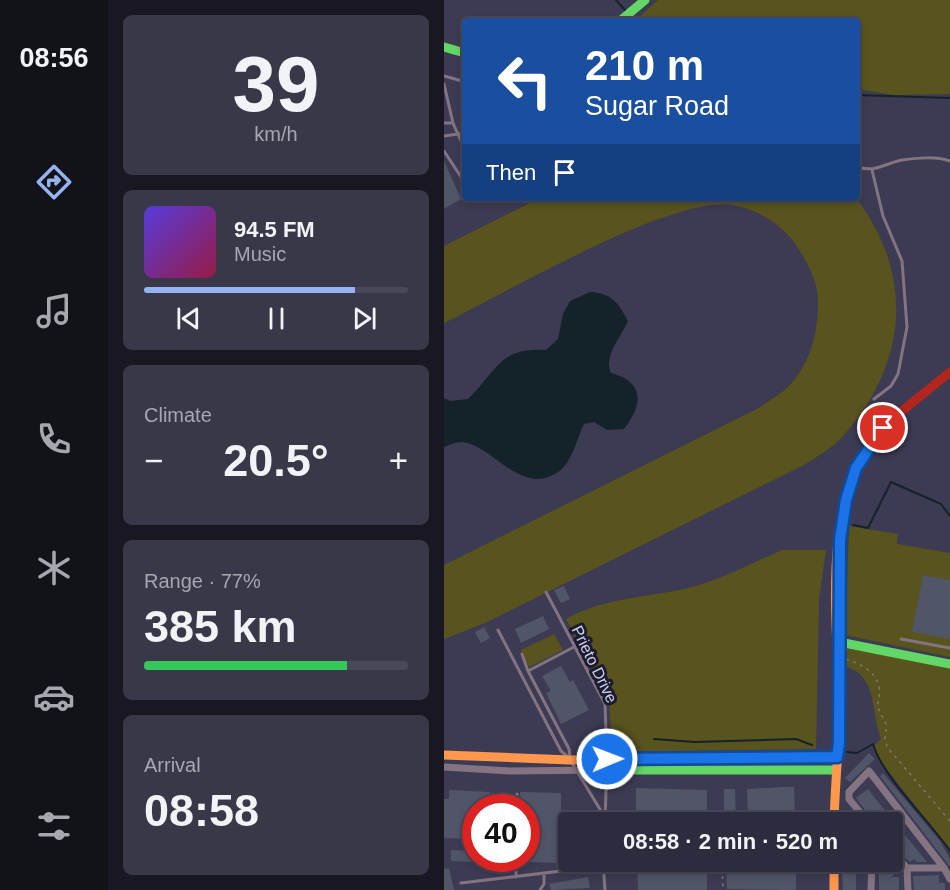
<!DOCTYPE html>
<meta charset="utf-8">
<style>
:root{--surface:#2d2c3e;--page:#393849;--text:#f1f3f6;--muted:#a7a7b0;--line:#484858;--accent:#95b2f1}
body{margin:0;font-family:Helvetica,sans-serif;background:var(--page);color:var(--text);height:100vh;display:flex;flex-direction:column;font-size:22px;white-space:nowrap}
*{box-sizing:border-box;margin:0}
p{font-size:20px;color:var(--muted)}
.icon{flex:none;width:33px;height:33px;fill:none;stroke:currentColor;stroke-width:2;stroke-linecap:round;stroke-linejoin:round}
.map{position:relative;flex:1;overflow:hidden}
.drawer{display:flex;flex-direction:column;gap:15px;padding:15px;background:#191822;width:336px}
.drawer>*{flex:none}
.guide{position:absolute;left:18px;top:18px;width:398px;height:183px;border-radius:6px;box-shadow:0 3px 9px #0003,0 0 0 2px var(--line);background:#1a4fa0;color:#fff;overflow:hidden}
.speed{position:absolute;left:18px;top:794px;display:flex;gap:12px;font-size:30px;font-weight:700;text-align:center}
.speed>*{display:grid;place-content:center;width:78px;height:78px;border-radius:50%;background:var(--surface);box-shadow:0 3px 9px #0003,0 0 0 2px var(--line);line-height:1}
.speed .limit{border:9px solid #d22;background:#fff;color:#111}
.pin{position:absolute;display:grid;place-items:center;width:51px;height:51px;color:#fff;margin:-26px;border:3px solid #fff;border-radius:50%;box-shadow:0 2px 6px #0007}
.me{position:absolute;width:66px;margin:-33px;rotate:89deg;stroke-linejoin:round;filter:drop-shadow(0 0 4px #0008)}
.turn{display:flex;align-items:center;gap:21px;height:126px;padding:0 24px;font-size:27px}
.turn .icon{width:78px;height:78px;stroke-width:2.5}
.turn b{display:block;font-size:42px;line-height:51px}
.then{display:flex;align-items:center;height:57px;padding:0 24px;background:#0003;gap:12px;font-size:22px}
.big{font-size:45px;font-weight:800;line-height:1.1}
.drawer .widget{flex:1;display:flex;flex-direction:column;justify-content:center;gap:9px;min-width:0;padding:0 21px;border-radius:9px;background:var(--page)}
.drawer .dial{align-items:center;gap:0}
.dial b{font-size:78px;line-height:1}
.song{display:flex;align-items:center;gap:18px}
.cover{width:72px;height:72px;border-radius:9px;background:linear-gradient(135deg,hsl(250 70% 55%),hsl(340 70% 35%))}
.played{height:6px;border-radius:3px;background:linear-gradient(90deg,var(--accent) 80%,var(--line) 80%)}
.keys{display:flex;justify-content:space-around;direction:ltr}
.heat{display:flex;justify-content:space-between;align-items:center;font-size:33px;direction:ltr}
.charge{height:9px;border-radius:4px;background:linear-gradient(90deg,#34c759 77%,var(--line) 0)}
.trip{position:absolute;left:114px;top:812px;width:345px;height:60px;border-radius:6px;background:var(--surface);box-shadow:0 3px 9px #0003,0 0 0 2px var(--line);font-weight:800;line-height:60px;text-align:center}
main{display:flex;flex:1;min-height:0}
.dock{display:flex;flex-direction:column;width:108px;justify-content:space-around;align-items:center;background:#121219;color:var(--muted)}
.dock .icon{width:42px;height:42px}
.dock .current{color:var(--accent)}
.dock b{font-size:27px;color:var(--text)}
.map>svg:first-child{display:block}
.green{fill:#59531d}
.water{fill:#14222a}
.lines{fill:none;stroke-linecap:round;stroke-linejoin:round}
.stream{stroke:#14222a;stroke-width:2}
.building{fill:#515568}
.path{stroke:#7e7482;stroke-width:1.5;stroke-dasharray:3 4.5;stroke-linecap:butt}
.lane{stroke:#847381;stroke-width:3}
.street{stroke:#847381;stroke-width:7}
.fast{stroke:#63d668;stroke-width:9}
.slow{stroke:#ff974d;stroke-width:9}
.jam{stroke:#b3261e;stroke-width:9}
.route-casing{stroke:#114b97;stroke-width:15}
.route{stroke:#1a73e8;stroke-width:10}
.labels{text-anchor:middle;stroke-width:6;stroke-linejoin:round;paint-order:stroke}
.street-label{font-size:16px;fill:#ced0eb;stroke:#1c1c30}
</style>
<main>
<nav class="dock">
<b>08:56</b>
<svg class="icon current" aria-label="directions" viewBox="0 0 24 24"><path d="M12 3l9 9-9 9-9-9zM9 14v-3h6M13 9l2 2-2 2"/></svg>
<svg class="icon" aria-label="music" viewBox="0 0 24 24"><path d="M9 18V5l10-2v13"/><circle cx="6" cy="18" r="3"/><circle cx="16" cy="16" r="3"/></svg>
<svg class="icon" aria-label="phone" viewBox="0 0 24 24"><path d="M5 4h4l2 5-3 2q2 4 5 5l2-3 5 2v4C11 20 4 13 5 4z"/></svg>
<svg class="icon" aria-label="climate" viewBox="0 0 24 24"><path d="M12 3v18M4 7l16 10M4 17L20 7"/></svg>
<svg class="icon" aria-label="car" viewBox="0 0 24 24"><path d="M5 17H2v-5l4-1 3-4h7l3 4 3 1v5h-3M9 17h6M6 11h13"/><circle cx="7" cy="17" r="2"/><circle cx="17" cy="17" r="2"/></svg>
<svg class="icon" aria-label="filters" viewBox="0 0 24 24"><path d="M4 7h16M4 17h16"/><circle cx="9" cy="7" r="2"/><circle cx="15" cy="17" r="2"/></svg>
</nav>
<section class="drawer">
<div class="widget dial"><b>39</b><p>km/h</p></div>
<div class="widget">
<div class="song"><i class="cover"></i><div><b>94.5 FM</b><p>Music</p></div></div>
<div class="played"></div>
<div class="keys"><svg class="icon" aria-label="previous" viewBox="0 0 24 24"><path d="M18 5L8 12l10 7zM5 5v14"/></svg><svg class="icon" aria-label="pause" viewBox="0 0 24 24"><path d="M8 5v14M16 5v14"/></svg><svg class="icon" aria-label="next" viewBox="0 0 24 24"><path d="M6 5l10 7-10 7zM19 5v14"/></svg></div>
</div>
<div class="widget"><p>Climate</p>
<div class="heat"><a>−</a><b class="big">20.5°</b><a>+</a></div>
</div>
<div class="widget"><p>Range · 77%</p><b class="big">385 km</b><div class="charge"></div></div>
<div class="widget"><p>Arrival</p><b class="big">08:58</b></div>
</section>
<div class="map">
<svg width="506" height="890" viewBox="0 0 506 890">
<rect width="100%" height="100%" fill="#3c3b53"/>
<path class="green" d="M214,0H506V94L450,95L413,89L412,21L192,20Z
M96,198H412C472,277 463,366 397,438C387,449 372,457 360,465L41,623L0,639V565L315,408C324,401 336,395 344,387C366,365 374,333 374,303C374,281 364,263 352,245C338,224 313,209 288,205C228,195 60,294 0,323V246Z
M405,526L454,534L453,544L506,553V657L401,635Z
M338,550H382L375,599L372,749L168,752L165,700L122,619C162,596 208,598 252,586C281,578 310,562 338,550Z
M110,634L119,650L85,667L77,650Z
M400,648L506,666V850L434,758L430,746L437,739C426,711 435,676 400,666Z"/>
<path class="water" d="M146,292C167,293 175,303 184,321C177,338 159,355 167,373C201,382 199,405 180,429L163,430L150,422L140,424C133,438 128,463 114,472C77,497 49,445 18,442C12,442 5,445 0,447V398L6,401L24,399C54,370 55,347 102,350L114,339L119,314L126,301Z"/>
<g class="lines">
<path class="stream" d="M172,0L182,11
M185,16L190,21
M412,95L506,98
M409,525L424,528L447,482L497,504L506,516
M210,739L251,742L352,739L368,745
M403,752L413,753L429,744C439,778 485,820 506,851"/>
</g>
<path class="building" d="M0,161L17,199L0,209Z
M479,575L506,580V639L468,632Z
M120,586L126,599L117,603L110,590Z
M99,616L105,629L77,643L71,629Z
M40,627L46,638L37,643L31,632Z
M117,666L126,682L129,680L145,710L117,724L102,693L107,691L98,676Z
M425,753L431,759L406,782L401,778Z
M439,773L496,841L506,859V867L436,776Z
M339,787H350L351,822H304L303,789Z
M192,788L263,790V822H192Z
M280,789H291L292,822H280Z
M424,789L430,797L483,862H473L470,859L466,862L448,846V822H430L412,798Z
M5,790L46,792V802H32V839L0,838V799H5Z
M76,792L117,793V863L82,862V803H77Z
M7,850L32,851V862L7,861Z
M193,861H263V890H194Z
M282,861H352V890L283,889Z
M435,865H445V871H455L447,877H455V890H435Z
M5,868L10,890H0V869Z
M398,872H412V890H399Z
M495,875V883H501V890H470L469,876Z
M144,877L146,888L107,890L105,884Z"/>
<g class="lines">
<path class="path" d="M402,659C426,667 442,680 433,706L443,726L441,737L443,747L506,821
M278,861L279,890"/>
<path class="lane" d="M0,76L18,81L21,92
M0,84L9,123L21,150
M0,123H9
M0,136L21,133
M0,151L21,183
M412,166C431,174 441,163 458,160C474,158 491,156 506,161
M428,170L439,216L458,261L463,327L454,374L447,386L430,399
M102,592L161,704L163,759L161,822
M54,630L117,751L124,757
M457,639L506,648
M78,654L84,671L125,749L126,758
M84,671L130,647
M128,763L160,816
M73,807V794
M159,861L161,890
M72,877V858
M17,883L159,866
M96,890L100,884V873"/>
<path class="street" d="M0,767L66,771L163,770
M390,815L405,822
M424,822L405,799V792L425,771L500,868L506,879
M448,851L463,868L464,890
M463,868H500
M427,890L428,861"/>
<path class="fast" d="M176,21L201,0
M0,47L21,53
M395,642L506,664
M163,770H391"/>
<path class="slow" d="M0,755L126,760L314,758
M390,822C391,785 395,749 395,712C395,631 376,510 427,442
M390,861V890"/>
<path class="jam" d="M427,442L458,411L506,372
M314,758L393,757"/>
</g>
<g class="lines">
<defs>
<path id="route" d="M163,759L393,757L395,743L396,540L402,500L412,468L439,428"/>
</defs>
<use href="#route" class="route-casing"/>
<use href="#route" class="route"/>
</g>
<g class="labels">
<g class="street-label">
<text transform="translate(151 664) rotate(64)" y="6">Prieto Drive</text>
</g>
</g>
</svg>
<div class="speed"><div class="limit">40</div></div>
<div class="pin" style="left:439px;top:428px;background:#d93025"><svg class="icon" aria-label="arrive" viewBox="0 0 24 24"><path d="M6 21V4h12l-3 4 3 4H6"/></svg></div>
<svg class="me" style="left:163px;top:759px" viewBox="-20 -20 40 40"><circle r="17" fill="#1a73e8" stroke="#fff" stroke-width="3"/><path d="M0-11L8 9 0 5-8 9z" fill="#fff"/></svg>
<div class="trip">08:58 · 2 min · 520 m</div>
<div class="guide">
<div class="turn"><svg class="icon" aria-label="left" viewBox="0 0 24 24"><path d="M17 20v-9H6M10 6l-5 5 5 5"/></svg><div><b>210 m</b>Sugar Road</div></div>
<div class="then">Then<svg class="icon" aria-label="arrive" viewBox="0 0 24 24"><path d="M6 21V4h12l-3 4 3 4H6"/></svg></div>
</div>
</div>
</main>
